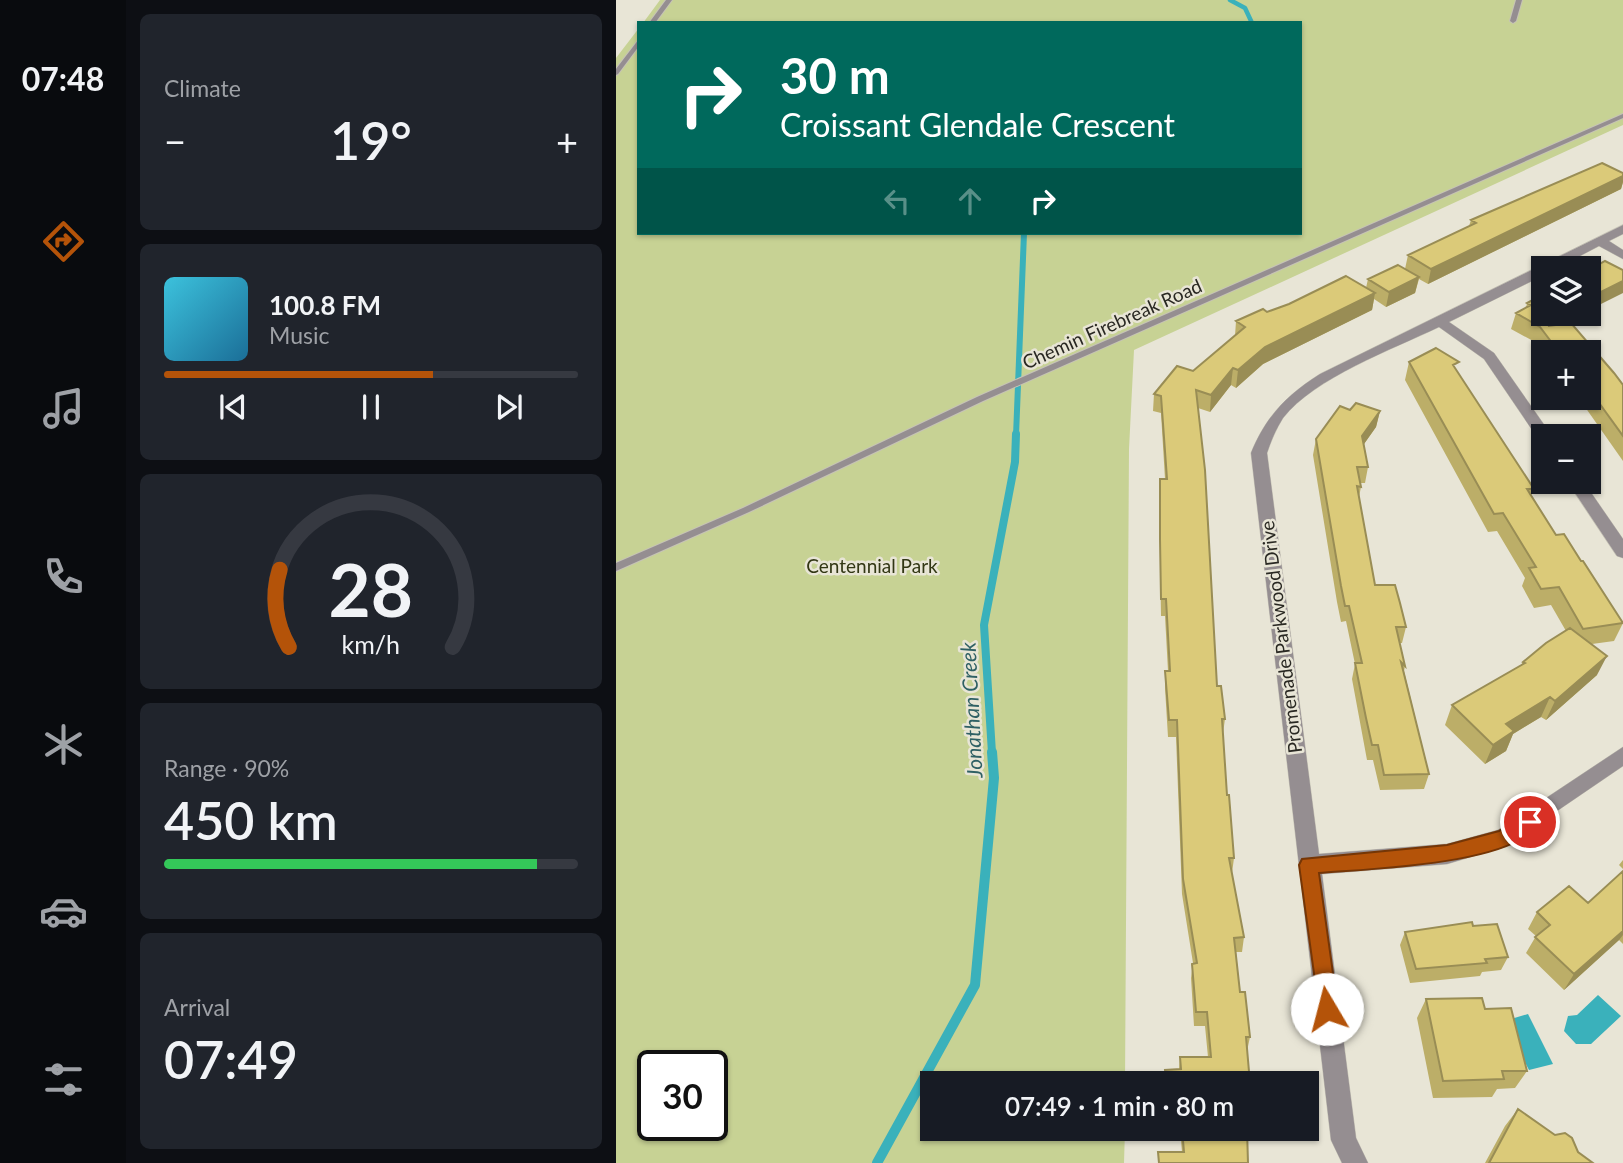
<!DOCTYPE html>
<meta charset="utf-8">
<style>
:root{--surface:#171b24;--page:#20242c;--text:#f1f3f6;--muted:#9ea1a6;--line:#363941;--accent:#b45309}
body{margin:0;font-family:Lato,sans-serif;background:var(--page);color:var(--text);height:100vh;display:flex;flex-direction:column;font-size:26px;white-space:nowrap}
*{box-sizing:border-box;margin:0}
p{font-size:23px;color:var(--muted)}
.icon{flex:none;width:38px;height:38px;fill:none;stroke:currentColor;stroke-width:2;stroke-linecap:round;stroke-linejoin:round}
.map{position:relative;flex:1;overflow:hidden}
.panel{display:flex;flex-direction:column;gap:14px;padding:14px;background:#0d0f14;width:490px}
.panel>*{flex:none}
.top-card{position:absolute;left:21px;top:21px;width:665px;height:214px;border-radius:0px;box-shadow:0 2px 5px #0004;background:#00695c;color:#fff;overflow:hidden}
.fabs{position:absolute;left:915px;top:256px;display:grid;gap:14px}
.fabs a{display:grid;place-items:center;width:70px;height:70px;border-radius:0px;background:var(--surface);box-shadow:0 2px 5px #0004;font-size:35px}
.speed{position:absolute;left:21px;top:1050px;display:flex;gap:14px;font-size:35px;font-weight:700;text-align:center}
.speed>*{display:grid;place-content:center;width:91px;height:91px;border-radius:50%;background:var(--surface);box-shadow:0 2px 5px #0004;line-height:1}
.speed .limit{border:4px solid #111;border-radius:10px;background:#fff;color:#111}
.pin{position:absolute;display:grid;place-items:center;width:60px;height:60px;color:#fff;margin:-30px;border:4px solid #fff;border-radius:50%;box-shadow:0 2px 7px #0007}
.me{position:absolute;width:77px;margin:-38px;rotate:352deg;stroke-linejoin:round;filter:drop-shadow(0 0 5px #0008)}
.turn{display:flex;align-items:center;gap:24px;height:147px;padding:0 28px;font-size:32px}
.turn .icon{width:91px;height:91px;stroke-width:2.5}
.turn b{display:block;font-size:49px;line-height:60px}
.lanes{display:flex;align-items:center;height:66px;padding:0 28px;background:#0003;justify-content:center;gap:35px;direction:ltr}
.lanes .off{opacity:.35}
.big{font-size:52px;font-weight:600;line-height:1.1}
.panel .card{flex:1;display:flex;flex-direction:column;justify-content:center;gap:10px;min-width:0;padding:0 24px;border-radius:10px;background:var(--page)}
.panel .dial{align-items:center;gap:0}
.dial svg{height:182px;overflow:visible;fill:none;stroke:var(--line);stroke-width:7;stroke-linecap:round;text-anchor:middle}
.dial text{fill:var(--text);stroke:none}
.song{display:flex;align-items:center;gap:21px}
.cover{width:84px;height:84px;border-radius:10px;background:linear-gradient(135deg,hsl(190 70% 55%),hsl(200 70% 35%))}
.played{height:7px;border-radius:4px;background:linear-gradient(90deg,var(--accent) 65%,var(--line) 65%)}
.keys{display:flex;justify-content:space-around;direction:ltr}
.heat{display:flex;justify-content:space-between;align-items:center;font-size:38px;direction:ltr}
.charge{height:10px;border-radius:5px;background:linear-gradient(90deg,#34c759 90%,var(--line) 0)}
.trip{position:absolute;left:304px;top:1071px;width:399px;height:70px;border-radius:0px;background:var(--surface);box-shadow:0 2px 5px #0004;font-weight:600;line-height:70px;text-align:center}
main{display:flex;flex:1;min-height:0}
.tab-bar{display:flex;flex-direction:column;width:126px;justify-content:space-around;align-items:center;background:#090b0e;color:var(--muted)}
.tab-bar .icon{width:49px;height:49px}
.tab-bar .on{color:var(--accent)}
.tab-bar b{font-size:32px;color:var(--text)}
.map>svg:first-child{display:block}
.green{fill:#c7d294;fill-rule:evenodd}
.water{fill:#3ab1bb}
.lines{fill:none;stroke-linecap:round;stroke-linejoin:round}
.stream-far3{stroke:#3ab1bb;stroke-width:4.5}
.stream-far2{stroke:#3ab1bb;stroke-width:6}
.stream-far1{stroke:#3ab1bb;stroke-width:8}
.stream{stroke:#3ab1bb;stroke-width:10}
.service-casing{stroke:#c6c3b6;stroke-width:2}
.minor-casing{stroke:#c6c3b6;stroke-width:1}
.service{fill:#958e91;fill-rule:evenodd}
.minor{fill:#958e91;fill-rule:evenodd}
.wall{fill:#bcae68}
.shaded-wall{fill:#998d55}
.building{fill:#dbca79;stroke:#998d55;stroke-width:2}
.route{fill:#b45309;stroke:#753606;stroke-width:2}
.labels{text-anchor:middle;stroke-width:5;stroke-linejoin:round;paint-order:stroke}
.street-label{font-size:19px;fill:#292822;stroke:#e8e5d6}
.park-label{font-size:19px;fill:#323714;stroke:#e8e5d6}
.water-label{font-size:21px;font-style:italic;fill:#2f6064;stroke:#e8e5d6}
</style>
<main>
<nav class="tab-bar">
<b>07:48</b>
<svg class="icon on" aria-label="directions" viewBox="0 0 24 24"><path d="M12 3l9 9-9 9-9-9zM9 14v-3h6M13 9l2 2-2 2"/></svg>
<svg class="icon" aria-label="music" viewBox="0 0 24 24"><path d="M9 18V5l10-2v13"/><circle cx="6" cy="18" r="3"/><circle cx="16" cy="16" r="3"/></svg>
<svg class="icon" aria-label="phone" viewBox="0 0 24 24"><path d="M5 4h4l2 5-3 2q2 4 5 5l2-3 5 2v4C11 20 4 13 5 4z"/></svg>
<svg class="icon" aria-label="climate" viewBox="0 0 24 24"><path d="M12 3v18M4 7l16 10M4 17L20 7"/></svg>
<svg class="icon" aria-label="car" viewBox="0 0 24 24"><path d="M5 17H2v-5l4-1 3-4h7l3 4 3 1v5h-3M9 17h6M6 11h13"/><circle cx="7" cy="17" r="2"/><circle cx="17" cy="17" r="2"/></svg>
<svg class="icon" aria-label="filters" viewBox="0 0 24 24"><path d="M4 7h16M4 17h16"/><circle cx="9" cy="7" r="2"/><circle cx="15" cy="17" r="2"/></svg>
</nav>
<section class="panel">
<div class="card"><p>Climate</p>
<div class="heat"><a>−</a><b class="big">19°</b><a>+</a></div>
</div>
<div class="card">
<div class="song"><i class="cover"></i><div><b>100.8 FM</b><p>Music</p></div></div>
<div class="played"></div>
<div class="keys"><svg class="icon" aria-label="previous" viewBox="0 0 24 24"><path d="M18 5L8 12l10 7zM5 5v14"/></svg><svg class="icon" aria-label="pause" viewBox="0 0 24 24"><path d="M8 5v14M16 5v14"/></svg><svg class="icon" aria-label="next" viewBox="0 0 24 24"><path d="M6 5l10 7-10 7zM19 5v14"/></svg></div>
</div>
<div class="card dial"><svg viewBox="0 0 100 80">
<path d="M14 69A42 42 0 1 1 86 69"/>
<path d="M14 69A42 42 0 0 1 10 35" stroke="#b45309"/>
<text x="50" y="56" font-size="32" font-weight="700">28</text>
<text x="50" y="72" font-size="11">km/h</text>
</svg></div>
<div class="card"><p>Range · 90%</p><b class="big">450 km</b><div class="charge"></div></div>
<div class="card"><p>Arrival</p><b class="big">07:49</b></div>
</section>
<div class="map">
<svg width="1007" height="1163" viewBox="0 0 1007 1163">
<rect width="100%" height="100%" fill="#e8e5d6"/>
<path class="green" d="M44,0H1007V125L518,350L513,449L509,1083H317V1129H509L508,1163H0V58L23,28V233H684V23H27ZM37,1066H96V1125H37Z"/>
<path class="water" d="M982,995L1005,1016L975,1044H960L948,1031L952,1016L961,1015Z
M912,1014L937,1064L913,1070L888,1021Z"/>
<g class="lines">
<path class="stream-far3" d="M614,0L629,8L636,23"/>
<path class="stream-far2" d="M400,436L408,233"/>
<path class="stream-far1" d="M376,753L368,625L399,462L400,434"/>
<path class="stream" d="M261,1163L359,985L378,778L376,752"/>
<defs>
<path id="service" d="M50,0H56L39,23H33Z
M900,0H906L900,21L897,23L894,21Z
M23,39V46L2,74L0,75V69Z
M1007,114V118L367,401L133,512L0,571V563L127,508L361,397Z"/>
<path id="minor" d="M1007,225V234L993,241L1007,250V259L983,246L941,268H928V275L833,322L878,353L936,436H928V441L923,440L868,359L823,327C777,349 698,378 667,418C660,429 655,441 651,453L703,854L831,844L882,830L1007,747V766L888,847L831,864L706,874L740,1138L752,1163H726L715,1140L635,453C650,416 671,395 704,374Z
M951,481H967L1007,539V558L1001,556Z"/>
</defs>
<use href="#service" class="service-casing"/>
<use href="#minor" class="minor-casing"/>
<use href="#service" class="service"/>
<use href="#minor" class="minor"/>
</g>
<path class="wall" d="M1007,173V182L1005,189L812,284L803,279L799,293L770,307L758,299L756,310L647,364L620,388L615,385L594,412L582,408L601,686L609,719L607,733L611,795L618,858L616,873L628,937L626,952H620L624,992L634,1037L631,1051L634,1083H548L549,1070L563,1069L564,1057H592L589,1026H578L575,978L577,963L566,894L560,737H552L549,688V671H552L549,616H545L544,556V479H549L545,413L537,411L538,394L577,371L619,336L620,321L651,312L750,288L752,279L789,269L792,255L853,226L855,220Z
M911,303L928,313H968L947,324L1007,385V461L962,397H973V352H928V354L919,342L895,329L900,313L910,308Z
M793,362L840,370L918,489L915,496L940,535L1007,623L998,641L976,644L981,675L930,720L925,717L897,734L890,751L869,764L829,725L836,705L905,665L907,662L950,631L935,605L918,608L906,586L909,578L881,531L872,532L789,380Z
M734,410L764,411L760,427L748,444L752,467L749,483H744L745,487L743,497L759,585L790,627L786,643H784L789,666L788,671L813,774L808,789L764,790L757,760H751L736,679L739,664L730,621L725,622L721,602L697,455L700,439Z
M1007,860V869L1003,865Z
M1007,871V944L1003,940L948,990L910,953L920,936L912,929L921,912L972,903Z
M857,926L892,957L885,970L866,972L864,976L794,983L784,945L789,932Z
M810,999L869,1009L911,1071L899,1088L881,1089L876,1097L817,1098L801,1018Z
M902,1109L962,1152L977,1163H869L889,1126Z
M564,1129H631L632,1163H542V1152H566Z"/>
<path class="shaded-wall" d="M1007,176V182L1005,189L812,284L815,269Z
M803,277L799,293L770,307L773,292Z
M1007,281V293L973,310V298Z
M759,293L756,310L647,364L620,388L622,370L649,347Z
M945,313H968L947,324L932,326Z
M617,368L615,385L594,412L595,395Z
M764,411L760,427L743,451L746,436Z
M991,656L981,675L930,720L939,701Z
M934,697L925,717L897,734L890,751L869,764L877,745L890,724Z
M1007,931V935L1003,940L948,990L958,974Z"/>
<path class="building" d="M986,163L1007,173V176L815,269L792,255L860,223L855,220Z
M989,261L1007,270V281L973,298V270Z
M782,265L803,277L773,292L752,279Z
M730,276L759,293L649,347L622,370L617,368L595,395L580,390L589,470L601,686H605L609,719H606L611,795H613L618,858H613L628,937L618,938L624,992H629L634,1037H630L634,1083H550L549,1070L565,1069L564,1057H595L591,1012H580L576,964L581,963L567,879L561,720H553L549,671H554L550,599H545L544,539V479H551L545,396L538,394L561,366L577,371L629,327L620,321L647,309L651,312L673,304Z
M928,294V313H947L949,316L932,326L955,323L998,373L1007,385V436L973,389V352H943L924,327L900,313L915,305L911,303Z
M820,348L843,362L837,365L918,489H911L940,535L948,534L965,561H967L1007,623L967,629L943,587L925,589L913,568L920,567L887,513L878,514L793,362Z
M740,403L764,411L746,436L752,467H741L745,487L741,486L759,585H779L784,603L790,627H780L789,666L785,662L813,774L768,775L762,745H756L750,718L739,663H746L733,606H729L725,586L700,439L724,406L734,410Z
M954,628L991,656L939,701L934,697L890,724L898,731L877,745L836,705L909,663L907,662L930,643Z
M1007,871V931L958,974L919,937L934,925L921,912L953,886L972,903Z
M856,922L857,926L881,924L892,957L869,959L871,963L800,969L789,932Z
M866,998L869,1009L895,1008L911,1071H886L888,1079L827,1081L810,999Z
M902,1109L939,1135L949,1133L956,1138L962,1152L977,1163H873Z
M566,1129H631L632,1163H543L542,1152H568Z"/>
<path class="route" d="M914,814L920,816L923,822C903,865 748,869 703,873L722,1009L719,1017L711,1020L704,1017L683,865L686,859L831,845L883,831Z"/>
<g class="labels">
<g class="street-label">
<text transform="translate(496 324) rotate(-24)" y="7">Chemin Firebreak Road</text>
<text transform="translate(665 637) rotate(-97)" y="7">Promenade Parkwood Drive</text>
</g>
<g class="park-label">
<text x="256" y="573">Centennial Park</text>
</g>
<g class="water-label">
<text transform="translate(356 710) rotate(-93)" y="7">Jonathan Creek</text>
</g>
</g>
</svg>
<div class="fabs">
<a><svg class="icon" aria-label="layers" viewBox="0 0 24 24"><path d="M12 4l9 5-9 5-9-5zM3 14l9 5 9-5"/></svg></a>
<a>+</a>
<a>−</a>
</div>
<div class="speed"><div class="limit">30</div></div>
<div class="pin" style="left:914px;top:822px;background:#d93025"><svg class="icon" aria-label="arrive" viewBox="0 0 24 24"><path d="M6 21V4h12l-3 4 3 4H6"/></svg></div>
<svg class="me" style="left:711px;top:1009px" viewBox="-20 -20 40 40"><circle r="19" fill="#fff"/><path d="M0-13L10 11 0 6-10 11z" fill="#b45309"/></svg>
<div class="trip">07:49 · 1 min · 80 m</div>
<div class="top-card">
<div class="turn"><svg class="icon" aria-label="right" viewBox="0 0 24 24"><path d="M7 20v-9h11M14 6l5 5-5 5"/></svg><div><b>30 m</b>Croissant Glendale Crescent</div></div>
<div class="lanes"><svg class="icon off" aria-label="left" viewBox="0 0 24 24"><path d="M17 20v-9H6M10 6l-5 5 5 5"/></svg><svg class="icon off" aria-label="ahead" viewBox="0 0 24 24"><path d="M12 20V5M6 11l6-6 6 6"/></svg><svg class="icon" aria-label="right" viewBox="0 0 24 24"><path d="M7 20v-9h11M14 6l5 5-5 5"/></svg></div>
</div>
</div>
</main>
